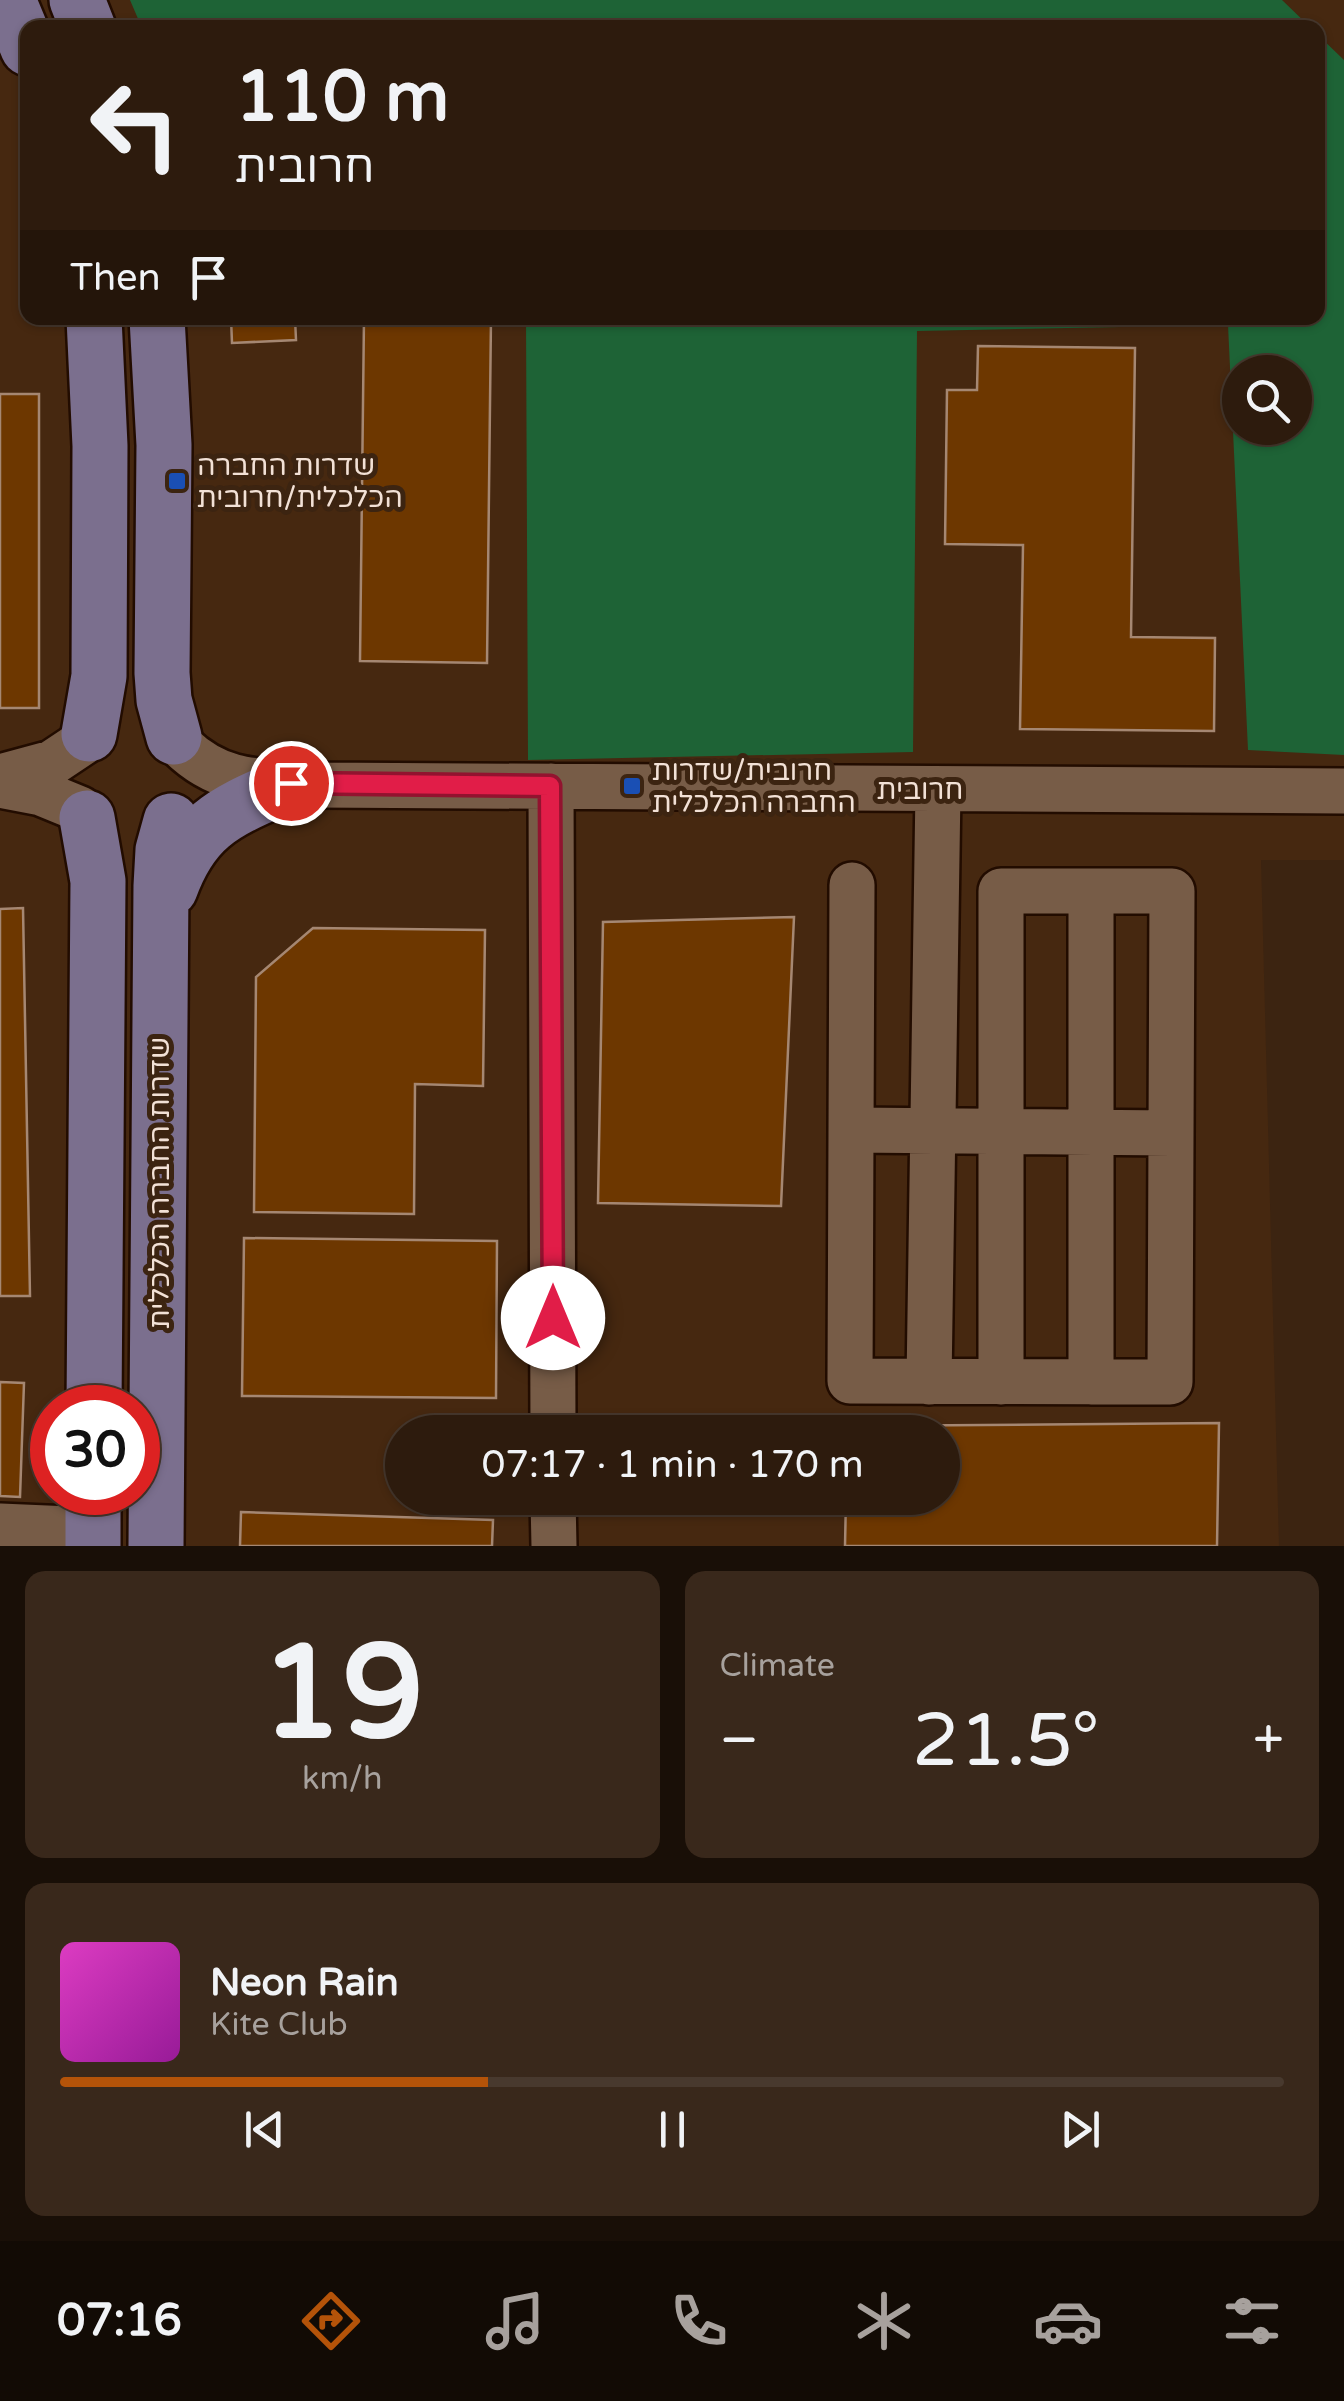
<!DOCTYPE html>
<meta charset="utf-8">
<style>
:root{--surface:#2d1b0d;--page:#39281b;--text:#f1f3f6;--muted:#a7a19d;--line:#48392e;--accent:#b45309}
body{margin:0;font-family:"Varela Round","Noto Sans Hebrew",sans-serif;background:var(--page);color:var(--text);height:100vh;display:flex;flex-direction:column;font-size:38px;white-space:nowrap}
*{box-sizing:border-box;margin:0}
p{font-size:32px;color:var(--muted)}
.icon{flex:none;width:55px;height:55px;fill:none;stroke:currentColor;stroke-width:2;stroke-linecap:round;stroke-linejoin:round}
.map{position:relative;height:1546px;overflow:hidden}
.side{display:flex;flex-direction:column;gap:25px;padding:25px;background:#190f07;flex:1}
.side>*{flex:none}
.banner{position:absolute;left:20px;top:20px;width:1305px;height:305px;border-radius:20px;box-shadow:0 2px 8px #0004,0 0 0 2px var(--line);background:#2d1b0d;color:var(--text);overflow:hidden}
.controls{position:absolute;left:1222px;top:355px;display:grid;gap:20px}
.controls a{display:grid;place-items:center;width:90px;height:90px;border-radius:50%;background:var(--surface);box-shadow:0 2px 8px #0004,0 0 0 2px var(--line);font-size:50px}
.speed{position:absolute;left:30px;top:1385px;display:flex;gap:20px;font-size:50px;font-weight:700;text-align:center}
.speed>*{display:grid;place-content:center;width:130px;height:130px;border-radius:50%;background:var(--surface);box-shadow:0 2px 8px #0004,0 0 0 2px var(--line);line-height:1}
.speed .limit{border:15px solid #d22;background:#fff;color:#111}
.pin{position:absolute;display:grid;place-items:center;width:85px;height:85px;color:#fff;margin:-42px;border:5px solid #fff;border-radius:50%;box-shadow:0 2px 10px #0007}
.me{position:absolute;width:110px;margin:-55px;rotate:0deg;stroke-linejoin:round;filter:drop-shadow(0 0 8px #0008)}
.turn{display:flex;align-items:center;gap:35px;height:210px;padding:0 50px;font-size:45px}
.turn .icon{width:130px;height:130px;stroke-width:2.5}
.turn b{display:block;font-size:70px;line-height:85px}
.then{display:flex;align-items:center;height:95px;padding:0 50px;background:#0003;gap:20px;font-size:38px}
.big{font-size:75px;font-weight:600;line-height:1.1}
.side .card{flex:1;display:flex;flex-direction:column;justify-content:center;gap:15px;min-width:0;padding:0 35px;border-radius:20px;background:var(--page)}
.side .dial{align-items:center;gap:0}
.dial b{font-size:130px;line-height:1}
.song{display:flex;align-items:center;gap:30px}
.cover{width:120px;height:120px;border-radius:15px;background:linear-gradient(135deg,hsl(310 70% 55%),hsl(300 70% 35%))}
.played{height:10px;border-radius:5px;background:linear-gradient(90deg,var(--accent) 35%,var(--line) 35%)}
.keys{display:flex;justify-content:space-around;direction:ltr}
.heat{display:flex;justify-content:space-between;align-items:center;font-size:55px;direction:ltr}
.side .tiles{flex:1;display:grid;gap:25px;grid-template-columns:1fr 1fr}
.card:last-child{grid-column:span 2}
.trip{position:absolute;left:385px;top:1415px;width:575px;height:100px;border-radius:50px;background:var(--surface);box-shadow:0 2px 8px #0004,0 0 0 2px var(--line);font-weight:600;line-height:100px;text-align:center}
.tab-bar{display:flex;height:160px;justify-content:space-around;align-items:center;background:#120b05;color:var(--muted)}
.tab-bar .icon{width:70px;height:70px}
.tab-bar .on{color:var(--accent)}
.tab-bar b{font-size:45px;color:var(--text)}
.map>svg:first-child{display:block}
.built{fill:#462810;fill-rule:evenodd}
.green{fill:#1e6336;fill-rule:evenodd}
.building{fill:#6d3700;stroke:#a58772;stroke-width:2.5}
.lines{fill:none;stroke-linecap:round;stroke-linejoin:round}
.minor-casing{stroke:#220c00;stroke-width:50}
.major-casing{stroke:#220c00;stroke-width:60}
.minor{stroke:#775c47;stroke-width:45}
.major{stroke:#7b6f8e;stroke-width:55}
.route-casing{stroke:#92132f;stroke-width:25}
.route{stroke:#e11d48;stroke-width:18}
.transit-dot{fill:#1a4fb4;stroke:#3c2411;stroke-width:4}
.labels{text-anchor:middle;stroke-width:10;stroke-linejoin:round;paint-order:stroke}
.poi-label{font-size:28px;fill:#f2e1d6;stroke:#3c2411;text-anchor:start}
.street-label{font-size:28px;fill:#f2e1d6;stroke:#3c2411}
</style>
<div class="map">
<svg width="1344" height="1546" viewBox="0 0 1344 1546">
<rect width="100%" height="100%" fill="#3c2411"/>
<path class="built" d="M0,0H1344V860H1261L1279,1546H0ZM28,28H1318V318H28ZM1240,372H1295V428H1240ZM52,1408H138V1492H52ZM402,1432H942V1498H402Z"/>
<path class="green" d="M130,0H1282L1310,27L142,28Z
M1318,35L1344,60V755L1248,750L1228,325L917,331L913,752L528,760L526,318H1318ZM1240,372H1295V428H1240Z"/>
<path class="building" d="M231,318H295L296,340L232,343Z
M364,318H491L487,663L360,661Z
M978,346L1135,348L1131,637L1215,638L1214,731L1020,729L1023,545L945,544L947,390H977Z
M0,394H39V708H0Z
M23,908L30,1296H0V909Z
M794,917L781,1206L598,1203L603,922Z
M313,928L485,930L483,1086L415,1084L414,1214L254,1212L256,977Z
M244,1238L497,1241L496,1398L242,1396Z
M0,1382L24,1383L20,1497L0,1496Z
M1219,1423L1217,1546H845L846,1498H942V1432H848V1426Z
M241,1512L493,1520L492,1546H240Z"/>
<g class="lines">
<defs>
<path id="minor" d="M181,746C222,786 262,781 317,785L1344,791
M0,777L52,763L82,743
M0,785L41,793L80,809
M551,786L553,1432
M852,885L850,1381L1170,1382L1172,891H1001V1382
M851,1130L1171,1133
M929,1382L938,789
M1091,1382V891
M553,1498L554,1546
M0,1526L93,1530"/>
<path id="major" d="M8,0L28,48
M77,0L88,28
M157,318L164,445L162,673L164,700L174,737
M89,734L99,676L100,446L94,318
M87,818L98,881L94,1408
M170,889C192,828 222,813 278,789
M93,1546V1492
M156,1546L161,886L163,850L171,821"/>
</defs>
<use href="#minor" class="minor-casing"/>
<use href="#major" class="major-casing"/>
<use href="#minor" class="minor"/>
<use href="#major" class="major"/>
</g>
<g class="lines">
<defs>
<path id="route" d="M291,783L550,786L553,1318"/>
</defs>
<use href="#route" class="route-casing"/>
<use href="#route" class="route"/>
</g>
<g class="transit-dot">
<rect x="167" y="471" width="20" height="20" rx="5"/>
<rect x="622" y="776" width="20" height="20" rx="5"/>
</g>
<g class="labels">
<g class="poi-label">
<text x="197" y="475">שדרות החברה<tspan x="197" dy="32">הכלכלית/חרובית</tspan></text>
<text x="652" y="780">חרובית/שדרות<tspan x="652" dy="32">החברה הכלכלית</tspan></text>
</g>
<g class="street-label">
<text x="920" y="799">חרובית</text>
<text transform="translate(159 1183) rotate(-90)" y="10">שדרות החברה הכלכלית</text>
</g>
</g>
</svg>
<div class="controls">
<a><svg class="icon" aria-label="search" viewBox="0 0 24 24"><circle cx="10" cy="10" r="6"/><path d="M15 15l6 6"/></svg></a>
</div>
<div class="speed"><div class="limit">30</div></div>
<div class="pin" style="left:291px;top:783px;background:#d93025"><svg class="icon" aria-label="arrive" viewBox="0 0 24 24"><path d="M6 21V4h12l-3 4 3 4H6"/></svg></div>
<svg class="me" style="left:553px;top:1318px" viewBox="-20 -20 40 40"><circle r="19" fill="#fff"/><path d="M0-13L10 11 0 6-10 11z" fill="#e11d48"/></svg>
<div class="trip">07:17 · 1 min · 170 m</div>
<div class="banner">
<div class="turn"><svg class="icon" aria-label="left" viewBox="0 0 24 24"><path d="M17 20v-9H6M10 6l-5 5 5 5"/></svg><div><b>110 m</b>חרובית</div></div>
<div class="then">Then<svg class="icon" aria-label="arrive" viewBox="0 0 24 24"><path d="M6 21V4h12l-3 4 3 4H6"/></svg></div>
</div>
</div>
<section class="side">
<div class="tiles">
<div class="card dial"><b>19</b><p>km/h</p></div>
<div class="card"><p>Climate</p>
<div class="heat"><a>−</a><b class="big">21.5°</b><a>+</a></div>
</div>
<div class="card">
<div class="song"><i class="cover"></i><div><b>Neon Rain</b><p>Kite Club</p></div></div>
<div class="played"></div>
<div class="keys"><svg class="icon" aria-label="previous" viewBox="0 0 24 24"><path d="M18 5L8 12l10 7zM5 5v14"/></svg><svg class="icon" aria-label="pause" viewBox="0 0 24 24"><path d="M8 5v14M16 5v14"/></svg><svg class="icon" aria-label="next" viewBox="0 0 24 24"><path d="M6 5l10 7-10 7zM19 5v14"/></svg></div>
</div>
</div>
</section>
<nav class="tab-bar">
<b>07:16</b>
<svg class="icon on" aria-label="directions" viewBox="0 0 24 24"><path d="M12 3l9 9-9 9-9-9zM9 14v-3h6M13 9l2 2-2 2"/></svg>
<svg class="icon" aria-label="music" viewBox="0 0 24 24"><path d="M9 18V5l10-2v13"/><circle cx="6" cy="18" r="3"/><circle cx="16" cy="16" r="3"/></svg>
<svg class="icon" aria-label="phone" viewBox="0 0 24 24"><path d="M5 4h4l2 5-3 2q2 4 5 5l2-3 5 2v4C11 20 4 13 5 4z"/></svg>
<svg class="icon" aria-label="climate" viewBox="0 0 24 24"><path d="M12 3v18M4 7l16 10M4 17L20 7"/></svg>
<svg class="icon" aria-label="car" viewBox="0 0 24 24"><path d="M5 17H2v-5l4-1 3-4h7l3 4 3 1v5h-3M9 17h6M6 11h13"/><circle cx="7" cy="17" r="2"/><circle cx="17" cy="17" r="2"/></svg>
<svg class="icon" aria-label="filters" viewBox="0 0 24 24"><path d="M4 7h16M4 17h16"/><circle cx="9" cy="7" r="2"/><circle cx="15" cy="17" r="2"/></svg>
</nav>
